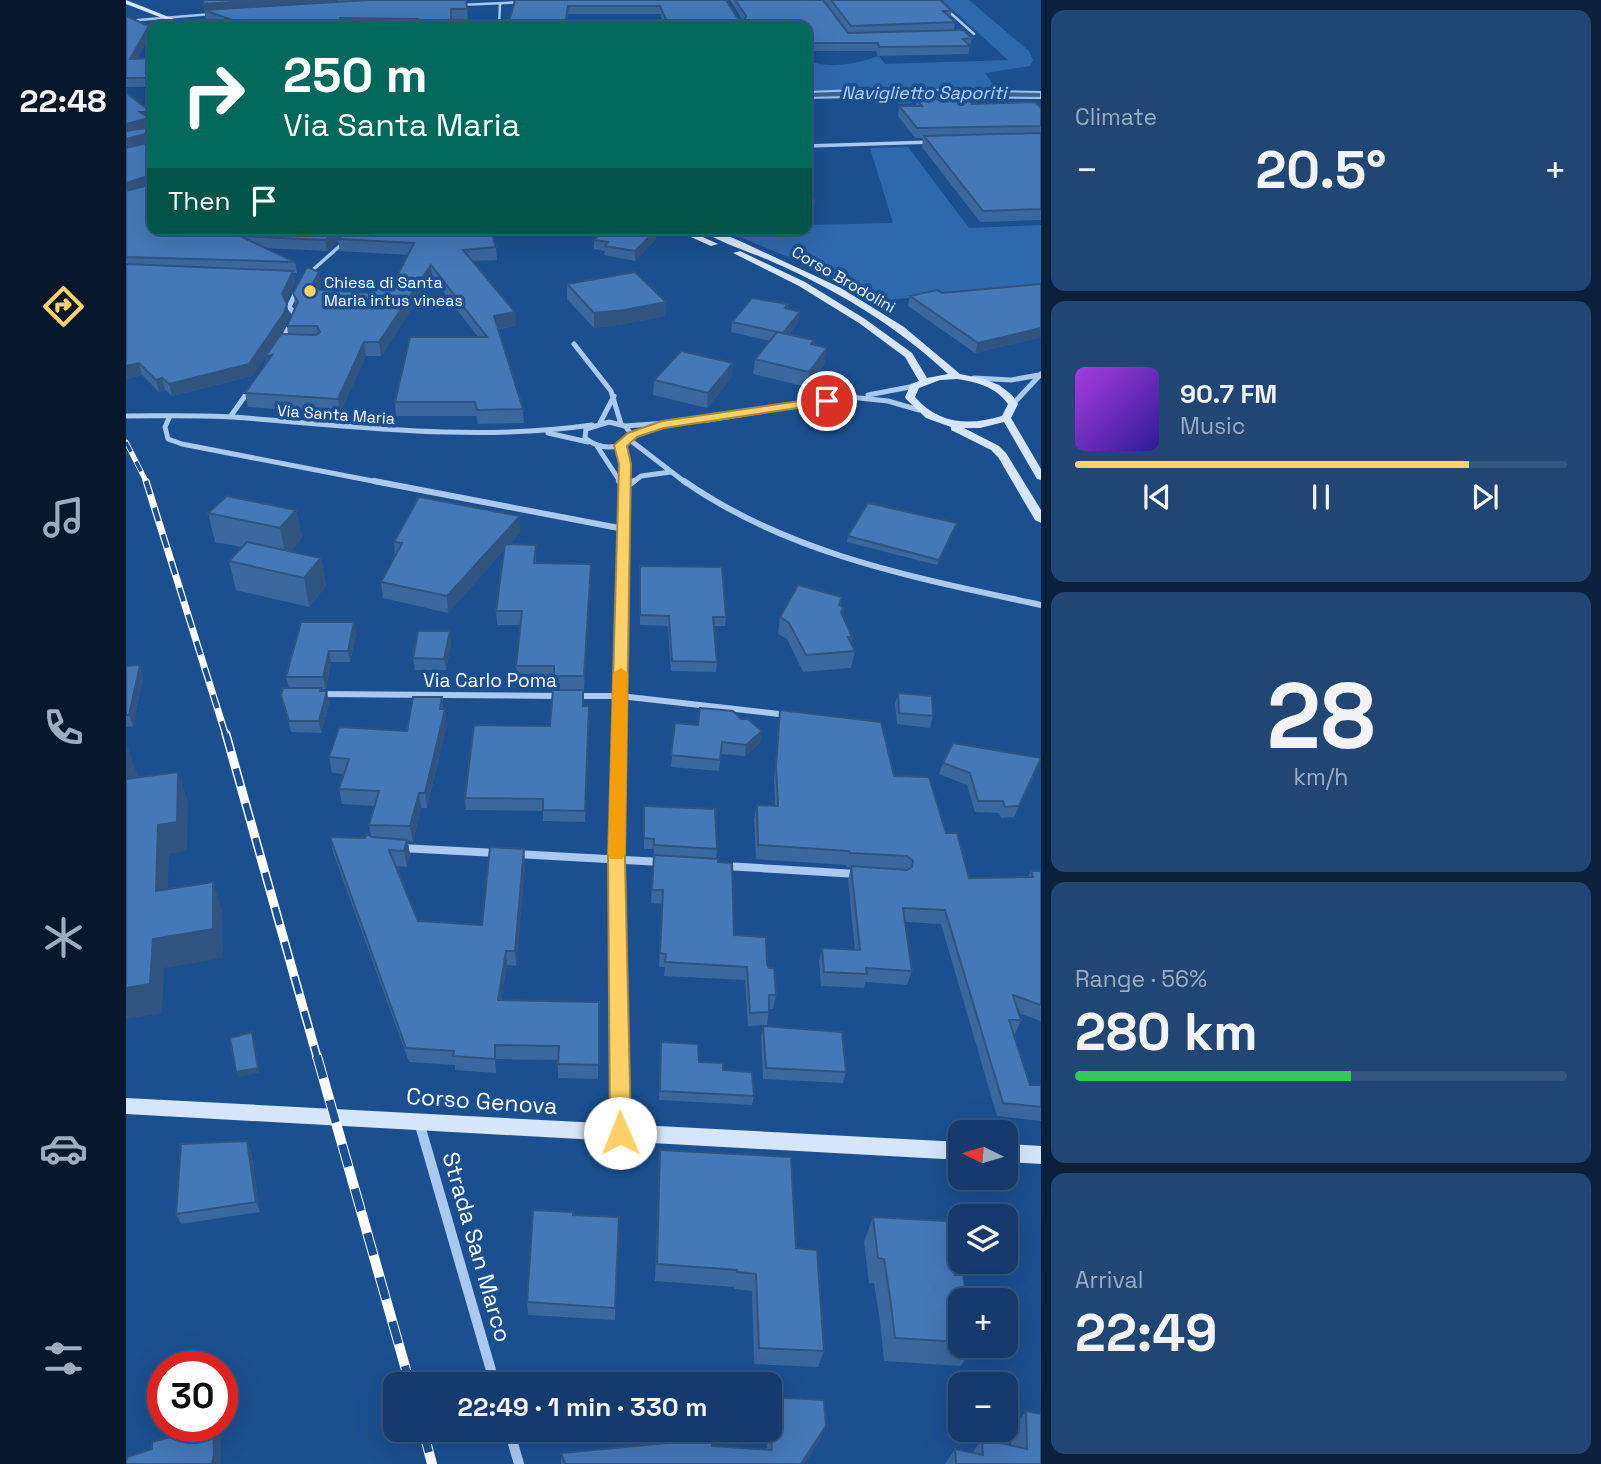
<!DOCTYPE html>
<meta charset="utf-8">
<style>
:root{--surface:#143b6b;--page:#214673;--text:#f1f3f6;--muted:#9dadc1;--line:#33557e;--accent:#ffd166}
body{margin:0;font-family:"Space Grotesk",sans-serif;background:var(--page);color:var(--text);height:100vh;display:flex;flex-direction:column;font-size:26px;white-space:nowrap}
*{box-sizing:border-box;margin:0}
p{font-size:23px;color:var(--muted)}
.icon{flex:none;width:38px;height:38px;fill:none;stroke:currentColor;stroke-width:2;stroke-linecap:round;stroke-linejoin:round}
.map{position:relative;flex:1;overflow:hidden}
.sheet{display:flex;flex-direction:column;gap:10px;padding:10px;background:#0b203b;width:560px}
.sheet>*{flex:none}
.guide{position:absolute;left:21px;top:21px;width:665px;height:214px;border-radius:14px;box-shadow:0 7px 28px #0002,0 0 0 2px var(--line);background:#00695c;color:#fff;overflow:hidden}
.needle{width:46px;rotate:275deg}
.controls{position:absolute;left:822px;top:1120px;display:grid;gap:14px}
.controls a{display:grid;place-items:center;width:70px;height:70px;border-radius:14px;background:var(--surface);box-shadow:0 7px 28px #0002,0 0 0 2px var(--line);font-size:35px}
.speed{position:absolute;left:21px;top:1351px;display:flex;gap:14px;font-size:35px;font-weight:700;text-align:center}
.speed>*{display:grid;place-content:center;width:91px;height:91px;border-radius:50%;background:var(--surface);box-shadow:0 7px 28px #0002,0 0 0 2px var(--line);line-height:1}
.speed .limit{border:10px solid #d22;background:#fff;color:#111}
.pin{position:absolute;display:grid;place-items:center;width:60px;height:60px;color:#fff;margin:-30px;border:4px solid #fff;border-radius:50%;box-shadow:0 2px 7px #0007}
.me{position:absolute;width:77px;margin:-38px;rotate:359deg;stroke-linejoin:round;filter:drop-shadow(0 0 5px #0008)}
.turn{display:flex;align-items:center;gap:24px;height:147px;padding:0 21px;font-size:32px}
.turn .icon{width:91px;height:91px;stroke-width:2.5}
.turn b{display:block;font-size:49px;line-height:60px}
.then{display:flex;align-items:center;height:66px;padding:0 21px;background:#0003;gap:14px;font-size:26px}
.big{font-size:52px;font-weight:700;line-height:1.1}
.sheet .widget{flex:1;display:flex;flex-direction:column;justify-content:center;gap:10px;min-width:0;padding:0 24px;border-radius:14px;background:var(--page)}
.sheet .dial{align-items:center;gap:0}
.dial b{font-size:91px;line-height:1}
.song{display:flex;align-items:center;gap:21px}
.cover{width:84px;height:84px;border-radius:10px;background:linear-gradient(135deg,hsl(280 70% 55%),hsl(250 70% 35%))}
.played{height:7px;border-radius:4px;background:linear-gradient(90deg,var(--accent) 80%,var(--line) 80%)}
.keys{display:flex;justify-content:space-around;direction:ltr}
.heat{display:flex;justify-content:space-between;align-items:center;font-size:38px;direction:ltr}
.charge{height:10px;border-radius:5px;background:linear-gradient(90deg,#34c759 56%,var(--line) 0)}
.trip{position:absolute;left:257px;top:1372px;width:399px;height:70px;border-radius:14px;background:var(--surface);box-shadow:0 7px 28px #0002,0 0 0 2px var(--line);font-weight:700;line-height:70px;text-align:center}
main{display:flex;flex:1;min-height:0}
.dock{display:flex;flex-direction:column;width:126px;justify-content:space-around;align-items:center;background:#08182b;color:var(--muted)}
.dock .icon{width:49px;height:49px}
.dock .active{color:var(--accent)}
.dock b{font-size:32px;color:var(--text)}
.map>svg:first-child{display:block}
.green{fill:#2e69ad}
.water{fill:#3c6290;stroke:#9cc4f0;stroke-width:2}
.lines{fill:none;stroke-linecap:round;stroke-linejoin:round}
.service{stroke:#a9c9ee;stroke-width:2.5}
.minor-far5{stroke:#a9c9ee;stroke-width:2.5}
.minor-far4{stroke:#a9c9ee;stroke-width:3.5}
.minor-far3{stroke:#a9c9ee;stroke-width:5}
.minor-far2{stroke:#a9c9ee;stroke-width:6}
.minor-far1{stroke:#a9c9ee;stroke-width:8}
.minor{stroke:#a9c9ee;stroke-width:10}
.secondary{fill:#d6e6fa;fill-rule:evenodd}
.rail-far3-casing{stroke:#fff;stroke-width:5}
.rail-far2-casing{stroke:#fff;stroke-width:7}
.rail-far1-casing{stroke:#fff;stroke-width:9}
.rail-casing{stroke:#fff;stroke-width:10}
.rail-far3{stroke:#1b4f8f;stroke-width:3.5;stroke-dasharray:11;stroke-linecap:butt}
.rail-far2{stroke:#1b4f8f;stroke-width:4.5;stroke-dasharray:14;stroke-linecap:butt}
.rail-far1{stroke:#1b4f8f;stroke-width:6;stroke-dasharray:18;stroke-linecap:butt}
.rail{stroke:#1b4f8f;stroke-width:8;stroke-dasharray:23;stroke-linecap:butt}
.wall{fill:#3a679d}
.shaded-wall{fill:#305480}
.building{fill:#4478b7;stroke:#305480;stroke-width:2}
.route{fill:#ffd166;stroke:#a68842;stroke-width:2}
.slow{fill:#f59e0b}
.poi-dot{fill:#ffd166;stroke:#1b4f8f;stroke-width:2.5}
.labels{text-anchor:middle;stroke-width:7;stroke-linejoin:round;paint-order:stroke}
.far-street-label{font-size:16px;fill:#fff;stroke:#1b4f8f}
.far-poi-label{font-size:16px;fill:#fff;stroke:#1b4f8f;text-anchor:start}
.far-water-label{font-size:18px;font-style:italic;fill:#b5d3f5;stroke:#1b4f8f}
.street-label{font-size:19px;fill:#fff;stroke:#1b4f8f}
.near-street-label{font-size:23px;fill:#fff;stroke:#1b4f8f}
</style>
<main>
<nav class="dock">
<b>22:48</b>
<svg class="icon active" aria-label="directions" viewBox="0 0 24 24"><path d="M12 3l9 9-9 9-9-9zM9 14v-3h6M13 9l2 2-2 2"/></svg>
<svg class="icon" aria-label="music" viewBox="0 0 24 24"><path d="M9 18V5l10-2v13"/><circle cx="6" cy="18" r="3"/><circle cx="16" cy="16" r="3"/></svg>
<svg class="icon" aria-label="phone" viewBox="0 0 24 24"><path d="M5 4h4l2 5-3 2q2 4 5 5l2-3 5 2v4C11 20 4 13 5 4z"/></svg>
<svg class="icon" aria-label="climate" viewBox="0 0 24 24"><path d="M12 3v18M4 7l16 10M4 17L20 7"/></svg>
<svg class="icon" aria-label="car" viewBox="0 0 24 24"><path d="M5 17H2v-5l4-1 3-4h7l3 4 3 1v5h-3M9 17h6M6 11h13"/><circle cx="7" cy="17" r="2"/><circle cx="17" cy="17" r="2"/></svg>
<svg class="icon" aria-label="filters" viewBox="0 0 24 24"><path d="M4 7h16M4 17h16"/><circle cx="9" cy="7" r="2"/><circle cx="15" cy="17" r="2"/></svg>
</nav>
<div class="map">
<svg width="915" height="1464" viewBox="0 0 915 1464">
<rect width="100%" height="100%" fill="#1b4f8f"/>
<path class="green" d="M816,0H843L903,51L907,60L904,66L859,73L866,83L887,92L884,99H809L777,104L755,97L681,99V61C706,69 729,64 753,56L759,64L882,60Z
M782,147L843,228L915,225V292L820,294L745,302L670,260L594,229H681V225L767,223L744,148Z"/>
<path class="water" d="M761,89L915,92V98L768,96L681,98V92Z"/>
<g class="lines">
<path class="service" d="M373,26L374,4"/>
<path class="minor-far5" d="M810,0L848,34
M333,5L398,2
M0,21L86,14"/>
<path class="minor-far4" d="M681,146L806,142
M181,275L233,229"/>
<path class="minor-far3" d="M156,341L169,314L163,307L171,290
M448,344L485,391L495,424
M848,378L885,380L913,375
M742,395L789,386
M887,404L915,374
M0,416C36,416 72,415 107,417C227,426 347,442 466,425
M44,416L39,427L42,439L56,444L257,483
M104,417L124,389
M483,422L499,426L506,435C494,451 474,450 459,438L460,429Z
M474,423L488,396
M499,426L582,420L724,397L762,401L793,410
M422,433L462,442
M506,435L528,427
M504,440L560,483
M494,445L499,464V483
M471,446L495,483
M506,483L515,476L545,472"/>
<path class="minor-far2" d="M248,481L498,529
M493,481L498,488
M558,481C664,555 791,578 915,605
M499,488L508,481
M192,694L433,696
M448,696H494L662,715
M493,736L499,481"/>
<path class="minor-far1" d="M493,734L490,859L493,1057
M275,848L371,853
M390,854L535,862
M599,866L731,874"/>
<path class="minor" d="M493,1056L494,1132
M293,1122L369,1384
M383,1430L393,1464"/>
<path class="secondary" d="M0,0L63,25L64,26H57L0,4Z
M547,229H559L592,244L585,246Z
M573,229H585L614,241L715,288L778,327L834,374L858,379L873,385L886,395L892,404L885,418L915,469V480L911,479L878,422L854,428H838L873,446L880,453L915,510V523L909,520L872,457L865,450L825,430V427L800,418L780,399L779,397L785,384L793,381L779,357L733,323L673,286L607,253L614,251L679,282L739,319L786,353L801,378L822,374C773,328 717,294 656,266C631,254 595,244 573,229ZM831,379C851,382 870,387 882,404L876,416C843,426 812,424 789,397L793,388L814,380Z
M0,1098L835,1142V1160L0,1114Z
M880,1144L915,1146V1164L880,1162Z"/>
<defs>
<path id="rail-far3" d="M0,442L21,483"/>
<path id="rail-far2" d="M20,481L100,736"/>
<path id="rail-far1" d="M100,734L191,1057"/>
<path id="rail" d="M191,1056L284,1384
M297,1430L306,1464"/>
</defs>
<use href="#rail-far3" class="rail-far3-casing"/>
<use href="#rail-far2" class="rail-far2-casing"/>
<use href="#rail-far1" class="rail-far1-casing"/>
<use href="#rail" class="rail-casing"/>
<use href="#rail-far3" class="rail-far3"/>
<use href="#rail-far2" class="rail-far2"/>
<use href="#rail-far1" class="rail-far1"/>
<use href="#rail" class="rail"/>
</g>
<path class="wall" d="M78,0H340L342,19H326V26H97L80,20L78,10Z
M389,0H600L613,20L617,21L604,0H697L722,33H723L698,0H814L826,11L824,18L829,22L828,30L846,38L842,54L752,56L750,51H681V26H539L534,14H442L440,26H382Z
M0,16L23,26L25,34L11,59L26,58V87H0Z
M0,93L26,112V122H24L25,127L26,125V229L370,247L371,260L347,261L390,326L372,329L397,409L398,423L352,424L350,416H270L269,402L352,337L306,277L255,356H240L214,413L122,407L119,393L140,363L139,357L162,334L161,326L170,307L167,293L195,285L193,289L243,293L266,286L282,255L214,251L212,241L201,251L138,248L169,262L171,273H167L169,282L160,301L163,315L160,325L126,376L46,396L39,390L33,392L16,375L0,379Z
M791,100L915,108V220L854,222L796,147L797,138H789L772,116L773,106H790Z
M681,185L689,201L687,214H681Z
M386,229H429L405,237Z
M530,230V239L509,261L478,255L479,251L468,249V240Z
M441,284L540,302L539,316L498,324L468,328L441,299Z
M915,284V337L849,353L782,306L784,296Z
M662,304V309L673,321L663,334L688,340L687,345L699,363L681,387L627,374L629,359L644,341L605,332L606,322Z
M607,363L605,378L581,408L527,395L528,380Z
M170,510L176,538L165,551L195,558L200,586L183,607L110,590L103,561L116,547L89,542L82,513Z
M394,516V532L384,544L410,545V563L465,564L457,706H463L459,822L417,821V811L340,810L339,798L424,726L428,690V680H391L390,666L394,625H371L370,611L378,550L322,613L257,598L255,582L269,555L268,542Z
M831,523L829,529L811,565L721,542L722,536Z
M514,566L600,617L599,626H588L591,662L590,672L545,671L542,626L514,625Z
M716,597L715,606L716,615L726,637L725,643L729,651L725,668L677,672L661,639L652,634L654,617Z
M230,634L224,662H205L200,689H195L203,703L195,733L165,732L155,695L163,688L160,677Z
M325,643L320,670H289L287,658Z
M0,666L17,677L7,726L0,727Z
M772,693L807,716L804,728L771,724L769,704Z
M316,697L317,709L321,724L301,808H295L287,842L282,841L284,855L281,867L269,866L292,921L356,925L399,864L390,966L381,965L375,1000L473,1002L472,1079L432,1078V1060L370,1059V1073L329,1070V1065L283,1062L207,852L204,837L239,838L245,837L243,825L248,806L216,804L213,789L218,774L206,773L203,757L281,731Z
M654,710L768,776L820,833L843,878L902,877L905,871H915V1021L892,1013L895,1020L889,1034H887L904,1085H915V1121L871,1116L815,924L779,922L786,971L781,985L739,982L738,988L695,986L693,961L696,948L729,950L722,880L725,867H721L720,865L630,859L628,819L631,805L649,806L648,780Z
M549,723L634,743L619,756L595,754L593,771L545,767Z
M817,763L911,770L888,817L875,818L873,813L849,812L841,785L813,774Z
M518,806L591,849L590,859L608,935L641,964L650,995L647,1009H643L641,1025L622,1026L619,980L538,976L539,967H533L536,904L525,903L528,849H518Z
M637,1026L720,1072L717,1083L637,1079L635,1037Z
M535,1042L573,1062L597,1070L628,1096L626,1105L533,1100Z
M121,1141L125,1152L134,1212L55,1224L50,1214Z
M534,1150L670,1248L698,1351L692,1367L628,1364L626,1291L608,1289V1287L529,1281L533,1168Z
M447,1215L493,1217L489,1320L402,1315L401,1302Z
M747,1217L829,1275L835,1300V1346H846L835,1366L758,1361L754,1321L748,1283H743L738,1242Z
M644,1397L694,1440L678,1464H435V1453L538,1443L540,1430L586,1446L641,1450L640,1430H644Z
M900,1411L915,1464H819L829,1449L847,1452L856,1439L885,1445V1431Z"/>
<path class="shaded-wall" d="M136,0H211L212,3L79,10L77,4Z
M442,6V14L440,26H439Z
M23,26L25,34L6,67L4,59Z
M23,118L25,128L0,134V124Z
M23,133L26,143L0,149V139Z
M22,176L25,186L0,193V183Z
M212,229H223L212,239V241L201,251L199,240Z
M405,229H429L405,237Z
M530,230V239L509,261V251Z
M305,265L306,277L255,356L253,342Z
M167,271L169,282L158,306L156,294Z
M193,272L195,285L186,302L184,289Z
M540,302L539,316L498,324L468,328V313Z
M161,304L163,315L160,325L126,376L46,396L43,384Z
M389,312L390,326L369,329L368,316Z
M674,312L673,321L655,343L657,333Z
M915,328V337L849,353L852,343Z
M238,342L240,356L214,413L212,399Z
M701,348L699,363L681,387L683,372Z
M146,355L142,371L139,357Z
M13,363L16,375L0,379V366Z
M607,363L605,378L581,408L582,393Z
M36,378L39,390L33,392L30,380Z
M170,510L176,538L160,557L154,528Z
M394,516V532L322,613L321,596Z
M831,523L829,529L811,565L813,560Z
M195,558L200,586L183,607L178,578Z
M465,564V578L458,690V676Z
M228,622L230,634L224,662L222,651Z
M324,631L325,643L320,670L318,659Z
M203,651L205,662L200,689L197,677Z
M14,665L17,677L7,726L3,715Z
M201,691L203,703L195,733L193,721Z
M319,709L321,724L301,808L299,793Z
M636,731L634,743L619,756L620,745Z
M2,749L13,779H0Z
M915,759L911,770L888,817L893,806Z
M52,772L62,802L61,851L43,854L41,921L30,891L32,825Z
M293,793L295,808L287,842L284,826Z
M281,840L284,855L281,867L278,851Z
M398,849L399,864L390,966L389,951Z
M87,882L96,911L97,958L38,968L36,1013L0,1019V988L27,939Z
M380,951L381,965L373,1015L372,1000Z
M126,1032L133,1073L112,1077L110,1072Z
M369,1045L370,1059V1073L369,1059Z
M121,1141L125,1152L134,1212L130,1202Z
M87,1426L95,1438V1464H86Z
M700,1426L694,1440L678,1464H675Z"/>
<path class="building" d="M78,0H136L77,4Z
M243,0H340L341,9H325V26H292V19L214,18L213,26H114V23L78,10Z
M389,0H600L613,20L618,21L620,16L609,0H697L722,33L837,30L846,38L837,39L844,46L753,47L752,43H681V26H543L534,6H442L439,26H382Z
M705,0H814L826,11H817L829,22L725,26Z
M0,16L23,26L4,59L26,58V75L24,78H0Z
M0,93L26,112H14L23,118L0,124Z
M841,99L846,104L909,102L915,108V126L791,128L773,106H796L791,100Z
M26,125V135L23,133L0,139V131L25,127Z
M915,133V209L857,211L798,136Z
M26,139V177L22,176L0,183V148L25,142Z
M26,182V229H212L199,240L114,236L169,262L0,257V191L26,184Z
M681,185L689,201L681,202Z
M223,229H364L370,247L337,250L389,312L368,316L397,409L351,410L349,402H269L284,337H361L305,265L253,342H238L212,399L119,393L146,355L139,357L155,334L190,335L194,332L191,326H161L172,302L167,293L181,267L193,272L184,289L243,293L246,286H266L288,243L212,239Z
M479,229H526L530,230L509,251L479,246L482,242L468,240Z
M0,264L167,271L156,294L161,304L158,313L123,364L43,384L36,378L30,380L13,363L0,366Z
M509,272L540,302L498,310L468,313L441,284Z
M915,284V328L852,343L784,296L811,290L816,293Z
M626,298L662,304L659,308L674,312L657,333L606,322Z
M651,332L688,340L685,344L701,348L683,372L629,359Z
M555,351L607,363L582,393L528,380Z
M101,496L170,510L154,528L82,513Z
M293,497L394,516L321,596L255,582L276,543L268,542Z
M742,503L831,523L813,560L722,536Z
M121,542L195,558L178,578L103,561Z
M379,544L410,545L408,563L465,564L458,676H428V666H390L396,611H370Z
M514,566L596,567L600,617H587L591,662L546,661L543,616L514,615Z
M672,585L716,597L713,605L717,608L715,612L726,637H722L729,651L680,655L663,623L654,617Z
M175,622H228L222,651H203L197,677H160Z
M292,631H324L318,659L287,658Z
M14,665L3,715H0V666Z
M157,688H195L194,691H201L193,721H163L155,695Z
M427,690H457V706H463L459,811L417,810V799L339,798L348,725L424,726Z
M772,693L806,696L807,716L773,713Z
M287,697H316L314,709H319L299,793H293L284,826L243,825L253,791L213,789L223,759L203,757L213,727L281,731Z
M574,708L607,711L615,719H622L636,731L620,745L596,742L594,760L545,755L549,723L572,725Z
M654,710L755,722L768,776L803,777L820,833H831L843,878L907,877L905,871H915V1005L887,995L895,1020H883L904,1085H915V1107L877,1103L819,910L777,908L786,971L740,968L741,974L698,972L696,948L734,950L725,866L781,870L786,867L787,861L781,856L724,853L723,851L632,845L631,805L652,806L650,766Z
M827,743L915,758L893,806L879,807L877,801H852L844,773L817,763Z
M0,749H2L0,779L52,772L51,822L32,825L30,891L87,882V929L27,939L24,984L0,988Z
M518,806L589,809L591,849L528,845V839L518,838Z
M241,834L246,837L281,840L278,851L263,850L292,921L356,925L364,847L398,849L389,951H380L372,1000L473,1002V1065L432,1064L433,1046L369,1045V1059L327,1056L328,1051L280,1048L204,837L239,838Z
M528,855L592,859V862L606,863L608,935L640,937L641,964L643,968H648L650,995H643V1012L624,1013L621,967L539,962L540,954L534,953L537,890H526Z
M637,1026L716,1032L720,1072L640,1068Z
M126,1032L132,1068L110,1072L104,1038Z
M535,1042L572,1044L573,1062L597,1063V1070L626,1072L628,1096L534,1091Z
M121,1141L130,1202L50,1214L55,1144Z
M534,1150L665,1157L670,1248L691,1250L698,1351L633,1348L630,1274L611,1272V1270L531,1264Z
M407,1210L447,1212V1215L493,1217L489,1308L401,1302Z
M747,1217L821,1221L829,1275H837L841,1300H835V1342L769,1338L764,1297L758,1259L752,1258Z
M644,1397L698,1400L700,1426L675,1464H439L435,1453L541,1443L540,1430L587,1431L586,1446L646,1450Z
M900,1411L915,1414V1464H830L829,1449L857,1455L856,1439L901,1449Z
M87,1426L88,1454L86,1464H0L1,1457L26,1449V1442Z"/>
<path class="route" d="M701,397L706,401L705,403L538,428L511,437L501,446L505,464L499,859L505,1133L502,1140L494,1143L487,1140L484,1133L482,859L493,464L488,445L502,433L536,421Z"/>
<path class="slow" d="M495,668L502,673L499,854L497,859H484L482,854L487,673Z"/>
<circle class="poi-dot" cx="184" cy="291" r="7"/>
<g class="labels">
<g class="far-street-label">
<text transform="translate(718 279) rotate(30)" y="6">Corso Brodolini</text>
<text transform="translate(210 414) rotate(4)" y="6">Via Santa Maria</text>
</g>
<g class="far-poi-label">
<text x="198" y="288">Chiesa di Santa<tspan x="198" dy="18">Maria intus vineas</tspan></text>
</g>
<g class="far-water-label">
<text x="798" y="99">Naviglietto Saporiti</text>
</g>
<g class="street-label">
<text x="364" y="687">Via Carlo Poma</text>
</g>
<g class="near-street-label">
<text transform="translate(356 1101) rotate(4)" y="8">Corso Genova</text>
<text transform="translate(351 1247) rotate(74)" y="8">Strada San Marco</text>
</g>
</g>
</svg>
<div class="controls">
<a><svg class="needle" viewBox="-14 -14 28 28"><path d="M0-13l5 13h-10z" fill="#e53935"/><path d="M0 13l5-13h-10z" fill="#9dadc1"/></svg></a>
<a><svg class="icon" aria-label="layers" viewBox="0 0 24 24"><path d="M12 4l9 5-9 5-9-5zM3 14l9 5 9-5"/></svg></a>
<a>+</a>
<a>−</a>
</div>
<div class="speed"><div class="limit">30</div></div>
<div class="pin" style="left:701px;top:401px;background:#d93025"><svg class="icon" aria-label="arrive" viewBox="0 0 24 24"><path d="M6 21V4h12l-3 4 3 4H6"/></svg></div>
<svg class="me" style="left:494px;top:1133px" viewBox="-20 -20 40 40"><circle r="19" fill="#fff"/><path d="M0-13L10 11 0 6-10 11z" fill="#ffd166"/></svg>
<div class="trip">22:49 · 1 min · 330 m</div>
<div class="guide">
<div class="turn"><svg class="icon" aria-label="right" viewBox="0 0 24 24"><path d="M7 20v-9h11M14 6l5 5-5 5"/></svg><div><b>250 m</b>Via Santa Maria</div></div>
<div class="then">Then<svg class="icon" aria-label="arrive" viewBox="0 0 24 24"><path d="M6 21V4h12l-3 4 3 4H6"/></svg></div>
</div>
</div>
<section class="sheet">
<div class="widget"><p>Climate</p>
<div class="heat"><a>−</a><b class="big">20.5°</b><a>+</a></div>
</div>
<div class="widget">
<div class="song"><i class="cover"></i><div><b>90.7 FM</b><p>Music</p></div></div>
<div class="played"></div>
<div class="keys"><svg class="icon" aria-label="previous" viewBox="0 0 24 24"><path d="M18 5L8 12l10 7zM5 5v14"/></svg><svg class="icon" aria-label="pause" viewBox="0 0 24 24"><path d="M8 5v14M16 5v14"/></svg><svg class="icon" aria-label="next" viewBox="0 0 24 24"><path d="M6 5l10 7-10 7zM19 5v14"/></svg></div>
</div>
<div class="widget dial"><b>28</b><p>km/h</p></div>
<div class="widget"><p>Range · 56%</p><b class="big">280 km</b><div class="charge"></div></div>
<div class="widget"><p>Arrival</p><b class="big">22:49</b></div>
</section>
</main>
